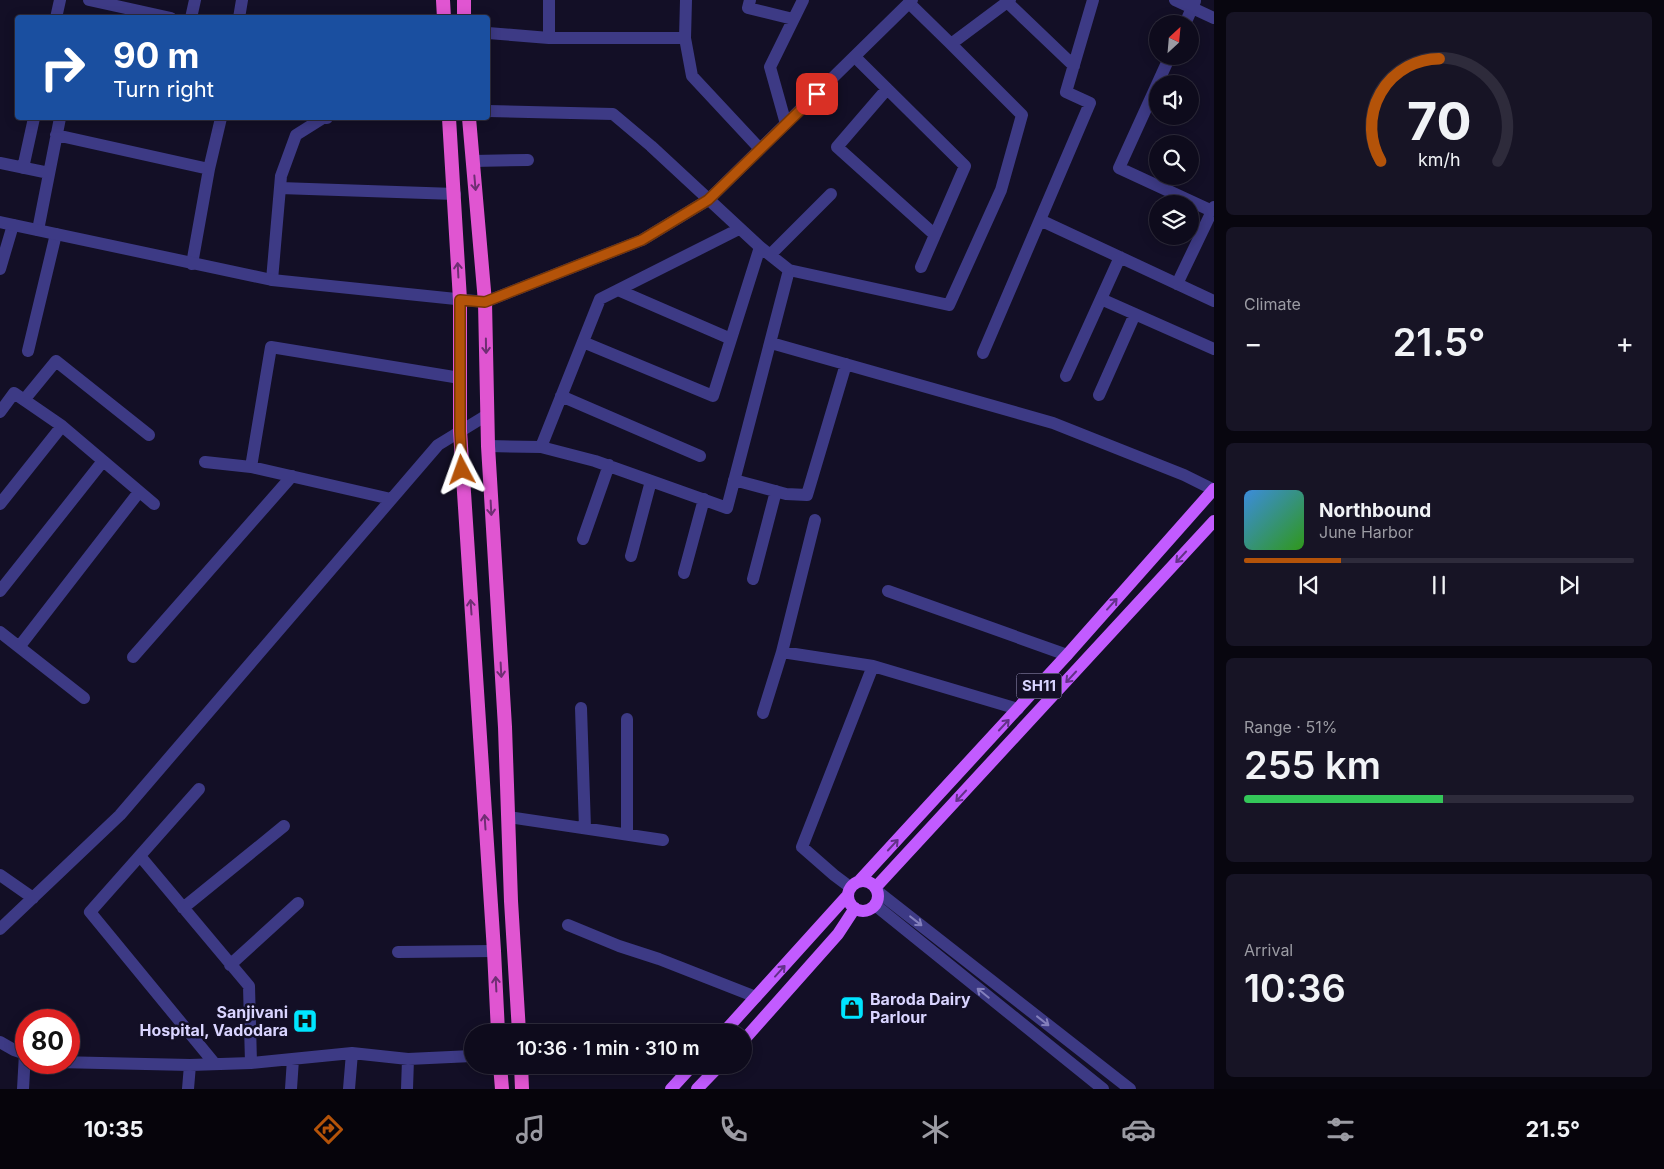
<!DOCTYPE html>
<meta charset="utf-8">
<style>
:root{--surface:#0e0b1c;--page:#171425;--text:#f1f3f6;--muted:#9b9ba3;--line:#2e2b3b;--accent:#b45309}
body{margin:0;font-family:Inter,sans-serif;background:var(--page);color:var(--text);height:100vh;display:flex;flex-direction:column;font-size:19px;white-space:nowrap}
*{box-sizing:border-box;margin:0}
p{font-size:16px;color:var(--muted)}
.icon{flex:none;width:28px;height:28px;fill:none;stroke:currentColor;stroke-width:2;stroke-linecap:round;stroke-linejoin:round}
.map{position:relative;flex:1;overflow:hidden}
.details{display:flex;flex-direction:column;gap:12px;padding:12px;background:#08060f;width:450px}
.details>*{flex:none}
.banner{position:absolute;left:15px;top:15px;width:475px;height:105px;border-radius:5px;box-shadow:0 2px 12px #0003,0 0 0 1px var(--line);background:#1a4fa0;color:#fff;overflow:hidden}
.needle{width:32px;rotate:26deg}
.tools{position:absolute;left:1149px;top:15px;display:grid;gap:10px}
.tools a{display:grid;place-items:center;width:50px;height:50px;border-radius:50%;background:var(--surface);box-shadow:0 2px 12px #0003,0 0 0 1px var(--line);font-size:25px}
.speed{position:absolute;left:15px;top:1009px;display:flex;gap:10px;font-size:25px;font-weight:700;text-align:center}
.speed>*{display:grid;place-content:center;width:65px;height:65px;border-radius:50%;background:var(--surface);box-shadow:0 2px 12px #0003,0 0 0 1px var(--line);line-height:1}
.speed .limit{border:8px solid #d22;background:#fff;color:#111}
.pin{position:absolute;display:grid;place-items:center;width:42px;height:42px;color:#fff;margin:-21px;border-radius:10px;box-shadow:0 2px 8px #0006}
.me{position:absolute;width:55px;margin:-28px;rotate:356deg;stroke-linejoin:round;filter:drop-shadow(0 0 4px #0008)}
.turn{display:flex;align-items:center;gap:18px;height:105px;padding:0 15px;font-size:22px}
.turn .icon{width:65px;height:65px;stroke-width:2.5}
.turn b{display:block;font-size:35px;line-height:42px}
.big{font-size:38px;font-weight:600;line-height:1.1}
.details .card{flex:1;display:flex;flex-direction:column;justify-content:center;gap:8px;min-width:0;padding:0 18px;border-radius:8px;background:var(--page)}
.details .dial{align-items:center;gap:0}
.dial svg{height:130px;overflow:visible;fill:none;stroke:var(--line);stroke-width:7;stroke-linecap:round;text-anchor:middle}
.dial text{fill:var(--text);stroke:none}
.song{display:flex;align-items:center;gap:15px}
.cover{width:60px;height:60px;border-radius:8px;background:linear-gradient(135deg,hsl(210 70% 55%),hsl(110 70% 35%))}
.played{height:5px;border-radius:2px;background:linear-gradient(90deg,var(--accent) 25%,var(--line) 25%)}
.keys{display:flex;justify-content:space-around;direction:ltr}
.heat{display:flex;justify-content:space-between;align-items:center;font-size:28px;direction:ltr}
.charge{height:8px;border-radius:4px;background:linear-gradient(90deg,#34c759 51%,var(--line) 0)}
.trip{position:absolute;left:464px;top:1024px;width:288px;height:50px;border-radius:25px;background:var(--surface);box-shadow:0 2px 12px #0003,0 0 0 1px var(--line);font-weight:600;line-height:50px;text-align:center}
.tab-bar{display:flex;height:80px;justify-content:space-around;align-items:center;background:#06040b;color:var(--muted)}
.tab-bar .icon{width:35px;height:35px}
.tab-bar .selected{color:var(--accent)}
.tab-bar b{font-size:22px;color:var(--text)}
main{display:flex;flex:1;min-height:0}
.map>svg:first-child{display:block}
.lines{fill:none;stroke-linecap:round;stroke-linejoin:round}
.minor{stroke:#3d3a85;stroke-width:12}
.tertiary{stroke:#3d3a85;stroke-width:12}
.primary{stroke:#c25bff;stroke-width:12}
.trunk{stroke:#e055d1;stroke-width:14}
.oneway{stroke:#6f2e73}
.oneway2{stroke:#623188}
.oneway3{stroke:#837fbc}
.route-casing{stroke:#753606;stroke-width:12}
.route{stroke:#b45309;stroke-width:9}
.labels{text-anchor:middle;stroke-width:5;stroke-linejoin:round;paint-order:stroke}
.shield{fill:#130f26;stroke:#9e99be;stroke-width:1}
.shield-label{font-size:15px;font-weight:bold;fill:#d9d4ff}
.poi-label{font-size:16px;font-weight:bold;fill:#d9d4ff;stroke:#130f26;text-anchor:start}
</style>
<main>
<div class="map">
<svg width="1214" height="1089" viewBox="0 0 1214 1089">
<rect width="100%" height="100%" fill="#130f26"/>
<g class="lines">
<path class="minor" d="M89,0L171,18
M750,0L748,8L793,19
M1175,0L1214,18
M1007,2L1074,66
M909,3L951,44L1010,0
M56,18L60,0
M191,18L195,0
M239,18L242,0
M1185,24L1195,1
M488,33L549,38H685L692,76L760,149
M549,38V0
M685,38L686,0
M1170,56L1119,168L1212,211
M855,57L965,166L921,267
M887,89L837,147L935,235
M488,111L613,114L651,146L760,247L789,270L949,305L1001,190L1022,115L951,44
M786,124L770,67L803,0
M56,135L209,169
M473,161L528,160
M0,163L49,173
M23,168L34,118
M280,188L455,194
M1040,220L1214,301
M38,230L60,118
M770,255L831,194
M192,264L209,169L221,118
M0,269L13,225
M272,280L281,176L296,135L323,118H327
M1177,284L1214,207
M1101,299L1214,349
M731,339L760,247
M583,342L713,396L731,339L618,290
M771,343L1053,423L1184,475L1214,490
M28,351L56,234
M983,353L1090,103L1066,92L1093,0
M1066,376L1120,257
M1099,395L1135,314
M561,396L700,456
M24,400L56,361L149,435
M0,412L14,393L62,426L154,504
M488,446L541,447L600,299L739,229
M541,447L595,461L727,508L789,270
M205,462L251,467L391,499
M251,467L271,347L460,378
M734,480L786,494L807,495L846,364
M0,504L62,426
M583,539L609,465
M631,556L651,481
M684,573L704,499
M753,579L776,491
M0,591L103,461
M888,591L1067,655
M0,632L84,698
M19,647L139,492
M782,652L815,520
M133,657L292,476
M581,708L585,828
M763,713L782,652L873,666L1018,709
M627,719V834
M199,789L90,912L215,1064
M508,817L663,840
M140,856L249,986L251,1063
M0,875L33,898
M850,887L834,875L802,847L873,666
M183,908L284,826
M568,925L619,946L659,959L756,997
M0,929L120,815L438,445L487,415
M398,952L494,951
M230,965L298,903
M0,1042L14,1050L26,1054
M57,1062L190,1065L251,1063L352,1053L408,1059L472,1056
M23,1089L25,1053
M188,1089L190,1065
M291,1089L293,1059
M349,1089L352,1053
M407,1089L408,1059"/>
<path class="tertiary" d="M0,222L272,280L485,302L642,240L708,200L912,0
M877,891L1130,1089
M875,905L1103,1089"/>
<path class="primary" d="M860,880L1067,655L1214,489
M848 896a15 15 0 1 1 30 0a15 15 0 1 1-30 0Z
M876,887L1214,521
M724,1032L847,896
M742,1042L838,934L855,908
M671,1089L693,1065
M697,1089L720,1065"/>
<path class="trunk" d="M443,0L444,18
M464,0V18
M449,118L460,300V431L494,951L498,1032
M469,118L485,302L488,446L505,727L511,901L519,1032
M500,1065L502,1089
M521,1065L522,1089"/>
</g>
<defs><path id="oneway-shaft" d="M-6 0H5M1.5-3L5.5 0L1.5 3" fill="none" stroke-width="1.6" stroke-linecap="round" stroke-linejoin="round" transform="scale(1.25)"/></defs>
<g class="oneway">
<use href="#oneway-shaft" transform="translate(475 183) rotate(85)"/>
<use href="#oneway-shaft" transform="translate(458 270) rotate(-93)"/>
<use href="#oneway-shaft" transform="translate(486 346) rotate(89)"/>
<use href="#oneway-shaft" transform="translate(491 508) rotate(87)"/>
<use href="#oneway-shaft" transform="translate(471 607) rotate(-94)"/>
<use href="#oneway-shaft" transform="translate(501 670) rotate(87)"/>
<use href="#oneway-shaft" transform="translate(485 822) rotate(-94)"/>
<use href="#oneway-shaft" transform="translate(496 984) rotate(-93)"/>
</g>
<g class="oneway2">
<use href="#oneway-shaft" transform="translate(1181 557) rotate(133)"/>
<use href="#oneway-shaft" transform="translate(1112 604) rotate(-48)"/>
<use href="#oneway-shaft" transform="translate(1071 677) rotate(133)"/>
<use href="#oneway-shaft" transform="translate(1004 725) rotate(-47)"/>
<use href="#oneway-shaft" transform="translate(961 796) rotate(133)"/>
<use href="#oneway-shaft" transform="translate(893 845) rotate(-47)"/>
<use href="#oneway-shaft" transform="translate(780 971) rotate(-48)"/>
</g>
<g class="oneway3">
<use href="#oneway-shaft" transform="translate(916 921) rotate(38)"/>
<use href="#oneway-shaft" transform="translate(983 993) rotate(-141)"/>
<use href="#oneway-shaft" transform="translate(1043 1021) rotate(38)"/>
</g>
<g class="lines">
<defs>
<path id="route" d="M462,470L460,431V300L485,302L642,240L708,200L817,94"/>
</defs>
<use href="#route" class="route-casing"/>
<use href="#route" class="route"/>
</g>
<defs>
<symbol id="shop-square" viewBox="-11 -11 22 22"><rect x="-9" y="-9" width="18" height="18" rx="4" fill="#00e5ff" stroke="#130f26"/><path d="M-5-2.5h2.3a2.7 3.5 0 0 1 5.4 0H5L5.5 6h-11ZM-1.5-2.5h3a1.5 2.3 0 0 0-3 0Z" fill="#111"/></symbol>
<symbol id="hospital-square" viewBox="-11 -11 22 22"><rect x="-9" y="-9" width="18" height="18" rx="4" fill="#00e5ff" stroke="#130f26"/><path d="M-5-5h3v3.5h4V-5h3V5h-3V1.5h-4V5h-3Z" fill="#111"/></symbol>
</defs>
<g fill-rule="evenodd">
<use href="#shop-square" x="838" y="994" width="28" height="28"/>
<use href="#hospital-square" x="291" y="1007" width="28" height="28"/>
</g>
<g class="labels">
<rect class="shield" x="1016.5" y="673.5" width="45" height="25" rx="4"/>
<g class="shield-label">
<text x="1039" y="691">SH11</text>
</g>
<g class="poi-label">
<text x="870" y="1005">Baroda Dairy<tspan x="870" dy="18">Parlour</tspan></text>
<text x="288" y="1018" text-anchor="end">Sanjivani<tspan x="288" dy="18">Hospital, Vadodara</tspan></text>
</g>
</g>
</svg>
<div class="tools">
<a><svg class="needle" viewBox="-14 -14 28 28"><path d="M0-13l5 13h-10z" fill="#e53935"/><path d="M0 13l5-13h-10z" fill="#9b9ba3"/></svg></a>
<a><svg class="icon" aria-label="sound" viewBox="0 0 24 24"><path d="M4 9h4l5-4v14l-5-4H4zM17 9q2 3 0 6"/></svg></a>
<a><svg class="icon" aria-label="search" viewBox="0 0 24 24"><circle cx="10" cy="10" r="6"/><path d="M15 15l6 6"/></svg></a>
<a><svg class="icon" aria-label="layers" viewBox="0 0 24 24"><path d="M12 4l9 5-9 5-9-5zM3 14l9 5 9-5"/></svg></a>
</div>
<div class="speed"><div class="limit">80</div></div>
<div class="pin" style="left:817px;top:94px;background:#d93025"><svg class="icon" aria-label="arrive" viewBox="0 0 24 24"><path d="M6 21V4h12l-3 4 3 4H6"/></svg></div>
<svg class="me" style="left:462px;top:470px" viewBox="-20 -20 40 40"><path d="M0-17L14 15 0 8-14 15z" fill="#b45309" stroke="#fff" stroke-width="4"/></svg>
<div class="trip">10:36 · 1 min · 310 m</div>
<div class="banner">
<div class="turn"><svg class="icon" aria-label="right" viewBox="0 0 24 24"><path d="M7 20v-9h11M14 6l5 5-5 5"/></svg><div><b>90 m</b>Turn right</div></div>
</div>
</div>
<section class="details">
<div class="card dial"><svg viewBox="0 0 100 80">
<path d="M14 69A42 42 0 1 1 86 69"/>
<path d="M14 69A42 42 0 0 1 50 6" stroke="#b45309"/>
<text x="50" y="56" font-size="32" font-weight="700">70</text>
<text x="50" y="72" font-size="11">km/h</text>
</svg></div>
<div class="card"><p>Climate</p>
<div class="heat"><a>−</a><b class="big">21.5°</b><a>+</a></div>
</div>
<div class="card">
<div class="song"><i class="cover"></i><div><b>Northbound</b><p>June Harbor</p></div></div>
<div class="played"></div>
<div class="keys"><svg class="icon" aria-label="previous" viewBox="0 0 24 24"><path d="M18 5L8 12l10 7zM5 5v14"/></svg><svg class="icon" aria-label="pause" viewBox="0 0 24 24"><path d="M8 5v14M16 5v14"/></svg><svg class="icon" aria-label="next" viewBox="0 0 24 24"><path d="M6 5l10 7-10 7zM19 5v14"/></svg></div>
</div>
<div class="card"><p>Range · 51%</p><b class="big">255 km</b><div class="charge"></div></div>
<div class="card"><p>Arrival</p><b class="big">10:36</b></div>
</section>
</main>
<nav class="tab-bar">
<b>10:35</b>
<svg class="icon selected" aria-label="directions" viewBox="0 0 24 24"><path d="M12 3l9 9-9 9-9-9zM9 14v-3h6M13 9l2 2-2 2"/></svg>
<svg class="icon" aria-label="music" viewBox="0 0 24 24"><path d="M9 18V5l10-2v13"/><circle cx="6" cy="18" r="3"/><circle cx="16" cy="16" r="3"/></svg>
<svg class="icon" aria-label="phone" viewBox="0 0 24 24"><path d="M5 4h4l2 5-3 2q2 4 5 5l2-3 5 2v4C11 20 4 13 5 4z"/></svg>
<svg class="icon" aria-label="climate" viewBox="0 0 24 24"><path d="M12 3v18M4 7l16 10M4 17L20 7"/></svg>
<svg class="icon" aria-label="car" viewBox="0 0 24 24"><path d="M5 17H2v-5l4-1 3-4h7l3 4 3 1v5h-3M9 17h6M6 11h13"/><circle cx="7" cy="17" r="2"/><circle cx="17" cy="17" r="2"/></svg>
<svg class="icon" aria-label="filters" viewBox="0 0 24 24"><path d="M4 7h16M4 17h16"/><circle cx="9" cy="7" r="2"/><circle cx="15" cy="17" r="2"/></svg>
<b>21.5°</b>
</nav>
